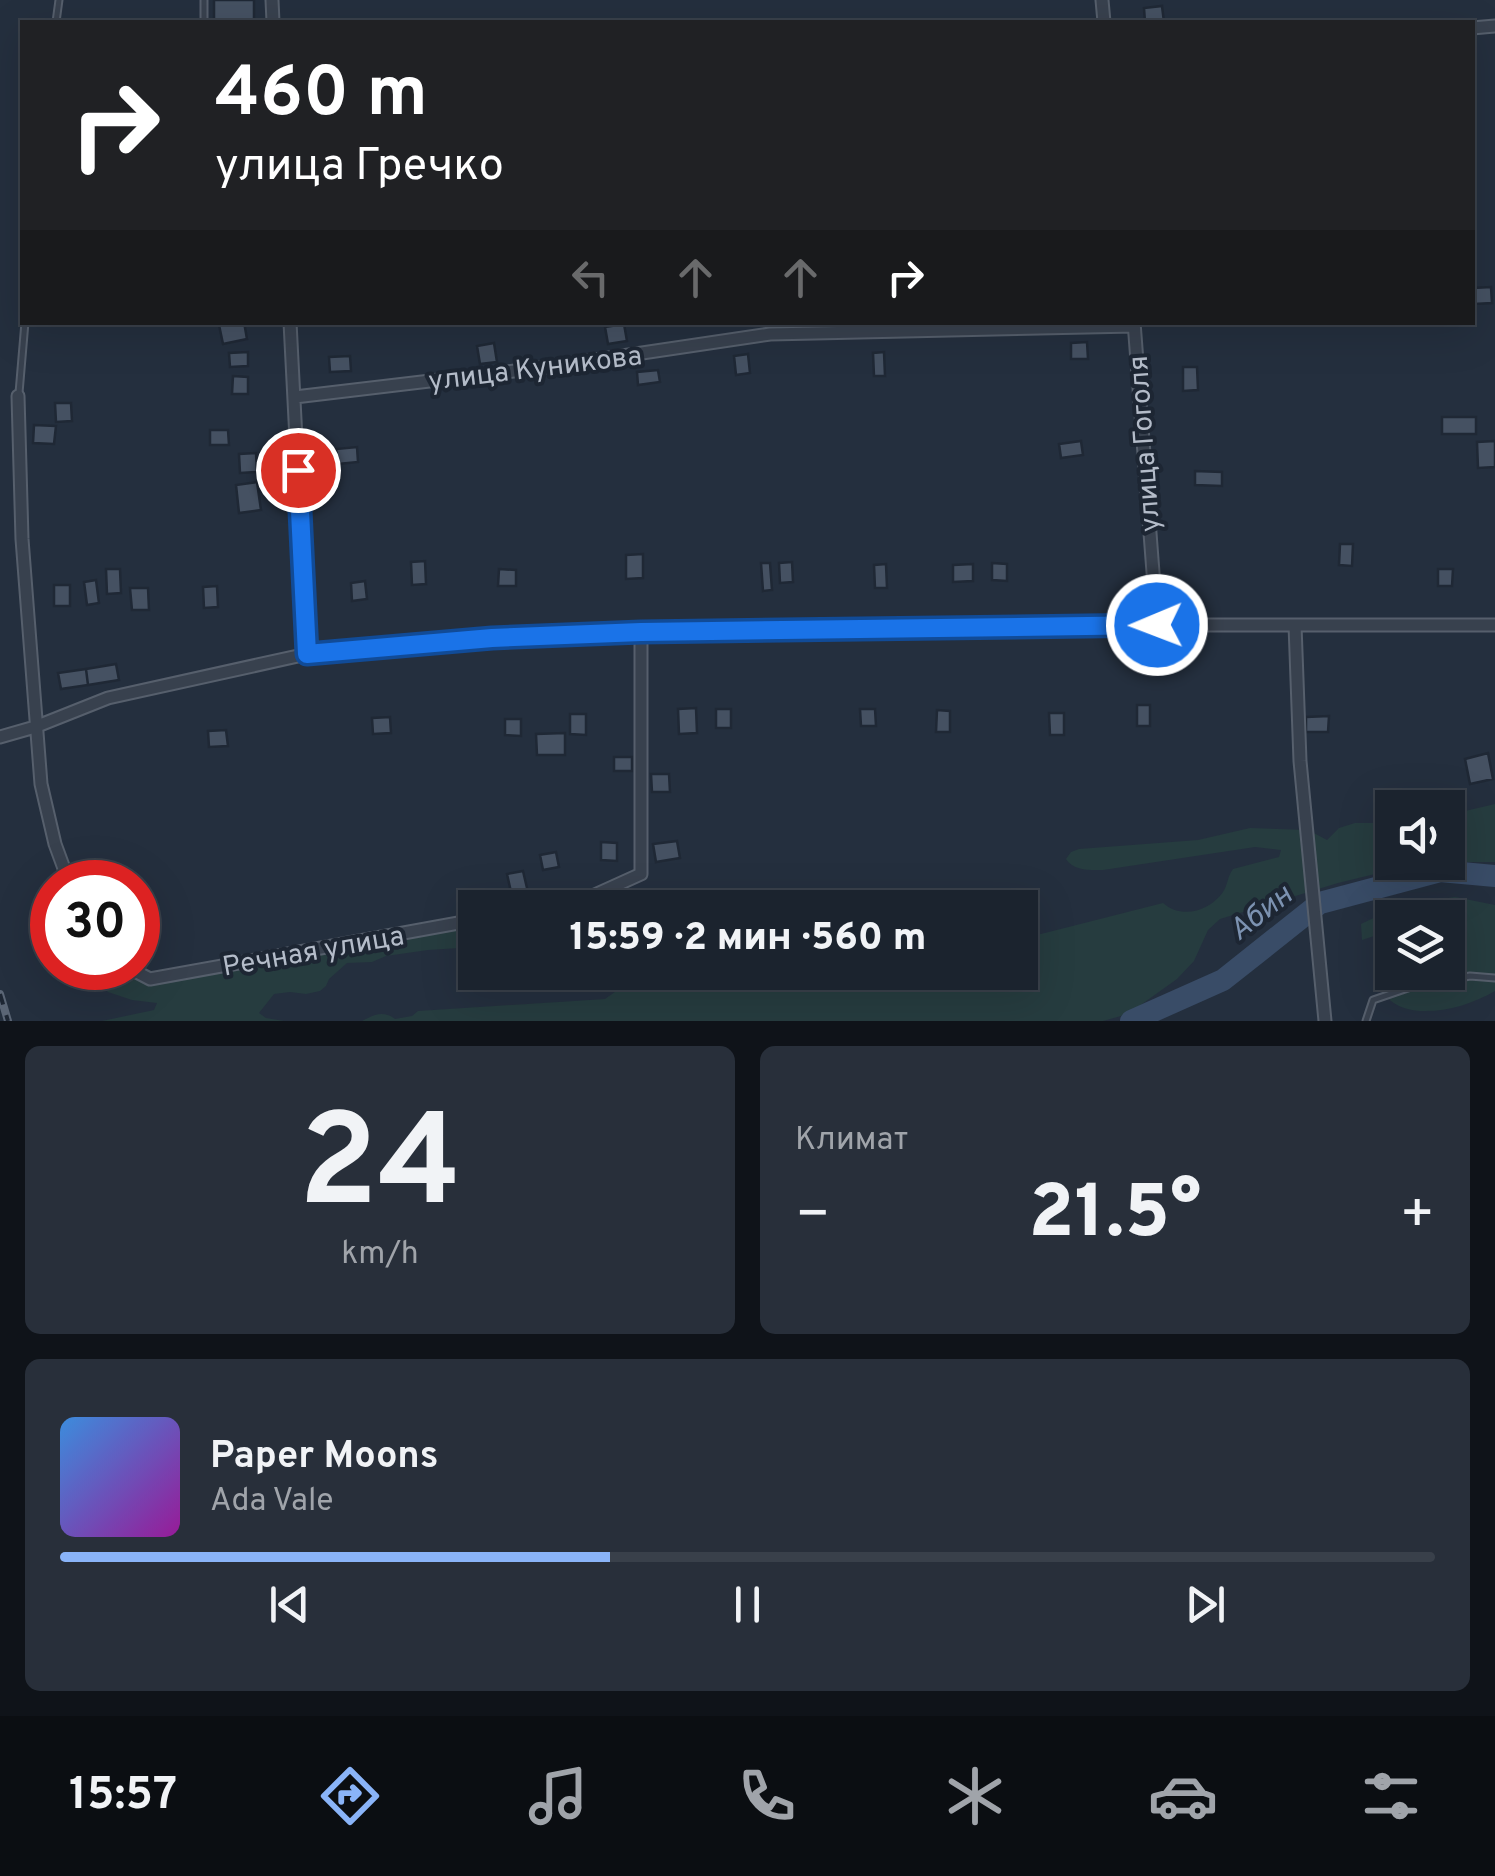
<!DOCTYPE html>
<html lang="ru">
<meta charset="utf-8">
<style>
:root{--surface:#1b232e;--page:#282f3a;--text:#f1f3f6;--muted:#a0a4aa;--line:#39404a;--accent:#8ab4f8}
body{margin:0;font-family:Overpass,sans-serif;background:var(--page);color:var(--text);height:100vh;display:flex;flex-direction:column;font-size:38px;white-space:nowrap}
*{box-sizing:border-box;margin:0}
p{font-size:32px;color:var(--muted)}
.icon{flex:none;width:55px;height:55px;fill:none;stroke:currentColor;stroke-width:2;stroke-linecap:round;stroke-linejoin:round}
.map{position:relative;height:1021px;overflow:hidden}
.panel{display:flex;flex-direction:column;gap:25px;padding:25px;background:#0f1319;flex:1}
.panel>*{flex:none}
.banner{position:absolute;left:20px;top:20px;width:1455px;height:305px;border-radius:0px;box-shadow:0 10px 40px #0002,0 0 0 2px var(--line);background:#202124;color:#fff;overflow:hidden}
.tools{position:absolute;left:1375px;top:790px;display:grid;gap:20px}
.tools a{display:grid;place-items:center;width:90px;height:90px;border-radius:0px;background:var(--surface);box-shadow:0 10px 40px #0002,0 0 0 2px var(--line);font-size:50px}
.speed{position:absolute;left:30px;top:860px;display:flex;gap:20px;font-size:50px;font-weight:700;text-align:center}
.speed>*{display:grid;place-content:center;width:130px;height:130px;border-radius:50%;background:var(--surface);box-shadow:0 10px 40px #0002,0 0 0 2px var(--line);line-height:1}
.speed .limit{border:15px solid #d22;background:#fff;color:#111}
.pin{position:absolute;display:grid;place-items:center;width:85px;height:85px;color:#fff;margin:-42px;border:5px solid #fff;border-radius:50%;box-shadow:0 2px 10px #0007}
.me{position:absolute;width:110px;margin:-55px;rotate:269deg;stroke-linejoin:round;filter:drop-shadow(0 0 8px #0008)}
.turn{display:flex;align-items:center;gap:35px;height:210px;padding:0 30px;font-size:45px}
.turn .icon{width:130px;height:130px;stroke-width:2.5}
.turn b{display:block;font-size:70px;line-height:85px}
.lanes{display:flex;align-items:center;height:95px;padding:0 30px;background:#0003;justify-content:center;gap:50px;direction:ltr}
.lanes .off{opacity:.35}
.big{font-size:75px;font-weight:800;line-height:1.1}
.panel .widget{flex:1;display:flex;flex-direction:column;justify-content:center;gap:15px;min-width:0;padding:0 35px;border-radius:15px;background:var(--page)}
.panel .dial{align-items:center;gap:0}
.dial b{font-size:130px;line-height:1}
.song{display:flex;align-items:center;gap:30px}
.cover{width:120px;height:120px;border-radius:15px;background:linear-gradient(135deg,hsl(210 70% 55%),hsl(300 70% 35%))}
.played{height:10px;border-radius:5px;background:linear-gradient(90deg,var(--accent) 40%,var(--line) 40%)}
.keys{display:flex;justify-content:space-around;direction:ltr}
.heat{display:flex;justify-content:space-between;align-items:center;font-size:55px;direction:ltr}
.panel .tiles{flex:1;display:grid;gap:25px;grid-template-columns:1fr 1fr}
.widget:last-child{grid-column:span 2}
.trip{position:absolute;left:458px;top:890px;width:580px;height:100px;border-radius:0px;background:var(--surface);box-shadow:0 10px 40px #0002,0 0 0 2px var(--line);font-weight:800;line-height:100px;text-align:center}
.menu{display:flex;height:160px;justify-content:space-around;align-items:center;background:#0b0e12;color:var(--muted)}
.menu .icon{width:70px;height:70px}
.menu .selected{color:var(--accent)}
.menu b{font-size:45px;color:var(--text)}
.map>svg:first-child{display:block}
.green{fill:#263c3f}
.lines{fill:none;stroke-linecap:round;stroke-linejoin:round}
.river{stroke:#394c67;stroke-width:22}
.building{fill:#455162;stroke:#1f2835;stroke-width:2.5}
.service-casing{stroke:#565f6c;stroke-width:9}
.minor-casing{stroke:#565f6c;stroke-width:15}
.service{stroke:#38414e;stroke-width:5}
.minor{stroke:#38414e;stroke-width:11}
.rail-casing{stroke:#5a6575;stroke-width:8}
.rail{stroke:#1d2633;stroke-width:4;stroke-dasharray:11;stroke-linecap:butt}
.route-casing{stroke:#114b97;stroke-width:25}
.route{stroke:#1a73e8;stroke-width:18}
.labels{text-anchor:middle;stroke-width:8;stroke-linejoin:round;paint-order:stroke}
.street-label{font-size:28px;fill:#b4bcc9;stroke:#1d2633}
.water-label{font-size:30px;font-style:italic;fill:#7c92b1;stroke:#1d2633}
</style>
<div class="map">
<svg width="1495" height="1021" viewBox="0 0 1495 1021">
<rect width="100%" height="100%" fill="#242f3e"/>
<path class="green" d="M1495,804V862H1448V815Z
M1355,823H1381L1392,826V862L1436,863H1420L1338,883L1220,919L1208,930L1194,961L1177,979L1128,1014L1103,1021H362C374,1015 383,1010 395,1019L412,1016L418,1011L605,999L626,984L632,973L1020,972V936L1041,934L1163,903C1181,919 1209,912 1223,892C1228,885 1227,877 1233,869L1279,857L1281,850L1255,847L1103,870C1088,870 1074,871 1066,859L1071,852L1079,849L1198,840L1250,828L1308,830L1327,840L1339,828Z
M1455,897L1495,905V991C1472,1004 1447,1012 1420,1011C1382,1009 1363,975 1392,947V972H1448V918H1392V926H1389L1377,935L1362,940L1361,924C1390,909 1422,901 1455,897Z
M475,927V947L428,950L386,956L372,962L347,963L329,979L326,986L320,991L306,994L290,992L274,994L259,1013L266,1018L284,1021H102L154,1010L157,1003L132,1000L108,992L102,987L111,976L99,968H113L152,985Z"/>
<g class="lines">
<path class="river" d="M1131,1021L1223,980L1320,903L1440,871L1495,876"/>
</g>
<path class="building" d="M214,0H254V22H214Z
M1162,6L1164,22H1145L1144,8Z
M1491,287L1492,303L1474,304L1473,288Z
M231,322H244L247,339L223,344L219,325Z
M624,324L627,341L608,344L605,327Z
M1087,342L1088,359H1071V343Z
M494,343L497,362L480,364L477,346Z
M248,352V366L230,367L229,353Z
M884,352L885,376H874L873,353Z
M748,354L750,373L736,375L734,356Z
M350,356L351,371L330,372L329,357Z
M1183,367H1197L1198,390L1183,391Z
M658,370L660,382L638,385L637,372Z
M233,376L248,377V394H232Z
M55,403H71L72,421L56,422Z
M1442,417H1476V434H1442Z
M34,425L56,426L54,444L33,443Z
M210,430H228L229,445H210Z
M1081,441L1083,455L1061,458L1059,444Z
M1495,441V467L1478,468L1477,442Z
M357,447L358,462L338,464L336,449Z
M256,453L257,472L240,473L239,454Z
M1195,471L1222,472V486L1195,485Z
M257,482L261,510L239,513L236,485Z
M1340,544H1353L1352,566L1339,565Z
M643,554V578L626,579V555Z
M425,561L426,584L412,585L411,562Z
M792,562L793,582L780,583L779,563Z
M761,563H770L772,590L763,591Z
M992,563L1007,564V581L992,580Z
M886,564L887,588H875L874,565Z
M973,564V581L953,582V565Z
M106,569H120L121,593L107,594Z
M499,569L516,570V586H498Z
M1438,569H1453L1452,586H1438Z
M96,580L99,603L87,605L84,582Z
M365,581L367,599L352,601L351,583Z
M54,585H70V606H54Z
M217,586L218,607L204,608L203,587Z
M130,588H148L149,610H132Z
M116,664L119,680L88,685L86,669Z
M86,669L88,685L61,689L58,673Z
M1137,705H1150V726H1137Z
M696,708L697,733L679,734L678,709Z
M716,709H731V728H716Z
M860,709H875L876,726H861Z
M937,710L950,711V732H936Z
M1049,713H1064V735H1050Z
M570,714H586V735L570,734Z
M1329,716L1328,732H1306V717Z
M390,717L391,733L373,734L372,718Z
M505,719H521V736L505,735Z
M226,730L228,746L209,747L208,731Z
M565,733V755H537L536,734Z
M1488,753L1493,779L1470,784L1465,759Z
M614,757H632V771H614Z
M651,774H669L670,792H652Z
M677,841L680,858L656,862L653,844Z
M601,842L617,843V861L601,860Z
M556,852L559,867L543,870L540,855Z
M523,871L527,888L511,892L507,874Z"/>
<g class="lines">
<defs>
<path id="service" d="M56,22L59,0
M204,22V0
M19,393L25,322
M1366,1021L1373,1000L1411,987L1470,976L1495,978"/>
<path id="minor" d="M272,0L273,22
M1102,0L1104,22
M1472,28L1495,26
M290,322L307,654
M1134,322L1157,625
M18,396L22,539L41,784L55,844L69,882
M295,397L548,367L770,334L1134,326
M1295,625L1300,761L1325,1021
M0,737L35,727L108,698L307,654L492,639L641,632L1157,625H1495
M541,908L588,898L641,874V632
M129,968L150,979L475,920"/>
</defs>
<use href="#service" class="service-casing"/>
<use href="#minor" class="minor-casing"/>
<use href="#service" class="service"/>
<use href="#minor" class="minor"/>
<defs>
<path id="rail" d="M0,994L8,1021"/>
</defs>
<use href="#rail" class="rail-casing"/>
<use href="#rail" class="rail"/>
</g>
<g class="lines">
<defs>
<path id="route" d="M298,470L307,654L492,638L641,632L1157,625"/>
</defs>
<use href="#route" class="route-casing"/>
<use href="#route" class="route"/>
</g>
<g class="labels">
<g class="street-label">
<text transform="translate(535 367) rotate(-7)" y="10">улица Куникова</text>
<text transform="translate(1143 444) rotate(-94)" y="10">улица Гоголя</text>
<text transform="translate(313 950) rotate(-10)" y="10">Речная улица</text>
</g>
<g class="water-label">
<text transform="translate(1260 912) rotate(-38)" y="10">Абин</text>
</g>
</g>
</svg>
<div class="tools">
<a><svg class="icon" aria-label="sound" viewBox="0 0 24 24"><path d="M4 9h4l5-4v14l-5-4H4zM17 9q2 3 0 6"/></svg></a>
<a><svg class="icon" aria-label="layers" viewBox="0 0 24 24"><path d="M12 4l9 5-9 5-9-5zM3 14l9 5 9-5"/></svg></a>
</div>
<div class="speed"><div class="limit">30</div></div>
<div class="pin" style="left:298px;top:470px;background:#d93025"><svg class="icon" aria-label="arrive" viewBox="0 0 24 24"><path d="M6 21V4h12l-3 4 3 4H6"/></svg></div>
<svg class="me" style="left:1157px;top:625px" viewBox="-20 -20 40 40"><circle r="17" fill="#1a73e8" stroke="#fff" stroke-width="3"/><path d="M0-11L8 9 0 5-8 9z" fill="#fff"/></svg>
<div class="trip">15:59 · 2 мин · 560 m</div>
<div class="banner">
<div class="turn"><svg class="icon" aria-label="right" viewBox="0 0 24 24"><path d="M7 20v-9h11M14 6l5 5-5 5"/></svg><div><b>460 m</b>улица Гречко</div></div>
<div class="lanes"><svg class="icon off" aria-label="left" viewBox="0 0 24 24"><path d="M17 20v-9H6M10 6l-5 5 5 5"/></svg><svg class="icon off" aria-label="ahead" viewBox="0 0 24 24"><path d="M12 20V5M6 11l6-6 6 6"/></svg><svg class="icon off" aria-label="ahead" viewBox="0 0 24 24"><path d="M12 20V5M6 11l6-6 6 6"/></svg><svg class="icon" aria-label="right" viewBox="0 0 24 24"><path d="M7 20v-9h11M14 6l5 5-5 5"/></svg></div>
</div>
</div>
<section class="panel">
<div class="tiles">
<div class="widget dial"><b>24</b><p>km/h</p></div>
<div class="widget"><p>Климат</p>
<div class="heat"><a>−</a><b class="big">21.5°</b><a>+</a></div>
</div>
<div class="widget">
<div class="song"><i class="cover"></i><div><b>Paper Moons</b><p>Ada Vale</p></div></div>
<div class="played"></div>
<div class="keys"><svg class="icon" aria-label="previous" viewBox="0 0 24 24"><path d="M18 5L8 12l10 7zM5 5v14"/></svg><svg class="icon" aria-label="pause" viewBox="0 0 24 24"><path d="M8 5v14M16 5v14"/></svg><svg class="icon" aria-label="next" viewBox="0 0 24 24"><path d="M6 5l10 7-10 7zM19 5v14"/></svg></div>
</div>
</div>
</section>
<nav class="menu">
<b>15:57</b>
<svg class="icon selected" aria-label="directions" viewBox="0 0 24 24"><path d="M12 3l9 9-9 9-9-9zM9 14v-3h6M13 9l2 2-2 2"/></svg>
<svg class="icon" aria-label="music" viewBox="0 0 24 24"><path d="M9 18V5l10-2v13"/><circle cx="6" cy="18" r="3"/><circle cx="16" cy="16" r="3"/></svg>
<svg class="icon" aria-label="phone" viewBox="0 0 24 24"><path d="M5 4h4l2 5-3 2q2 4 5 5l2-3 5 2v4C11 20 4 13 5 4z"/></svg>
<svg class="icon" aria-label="climate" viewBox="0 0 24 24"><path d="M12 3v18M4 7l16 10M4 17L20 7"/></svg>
<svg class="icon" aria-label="car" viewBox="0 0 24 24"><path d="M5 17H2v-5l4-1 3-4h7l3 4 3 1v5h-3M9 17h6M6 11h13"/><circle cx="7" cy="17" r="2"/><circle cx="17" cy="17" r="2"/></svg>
<svg class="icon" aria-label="filters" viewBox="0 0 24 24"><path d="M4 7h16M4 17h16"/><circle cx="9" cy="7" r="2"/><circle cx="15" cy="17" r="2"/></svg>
</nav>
